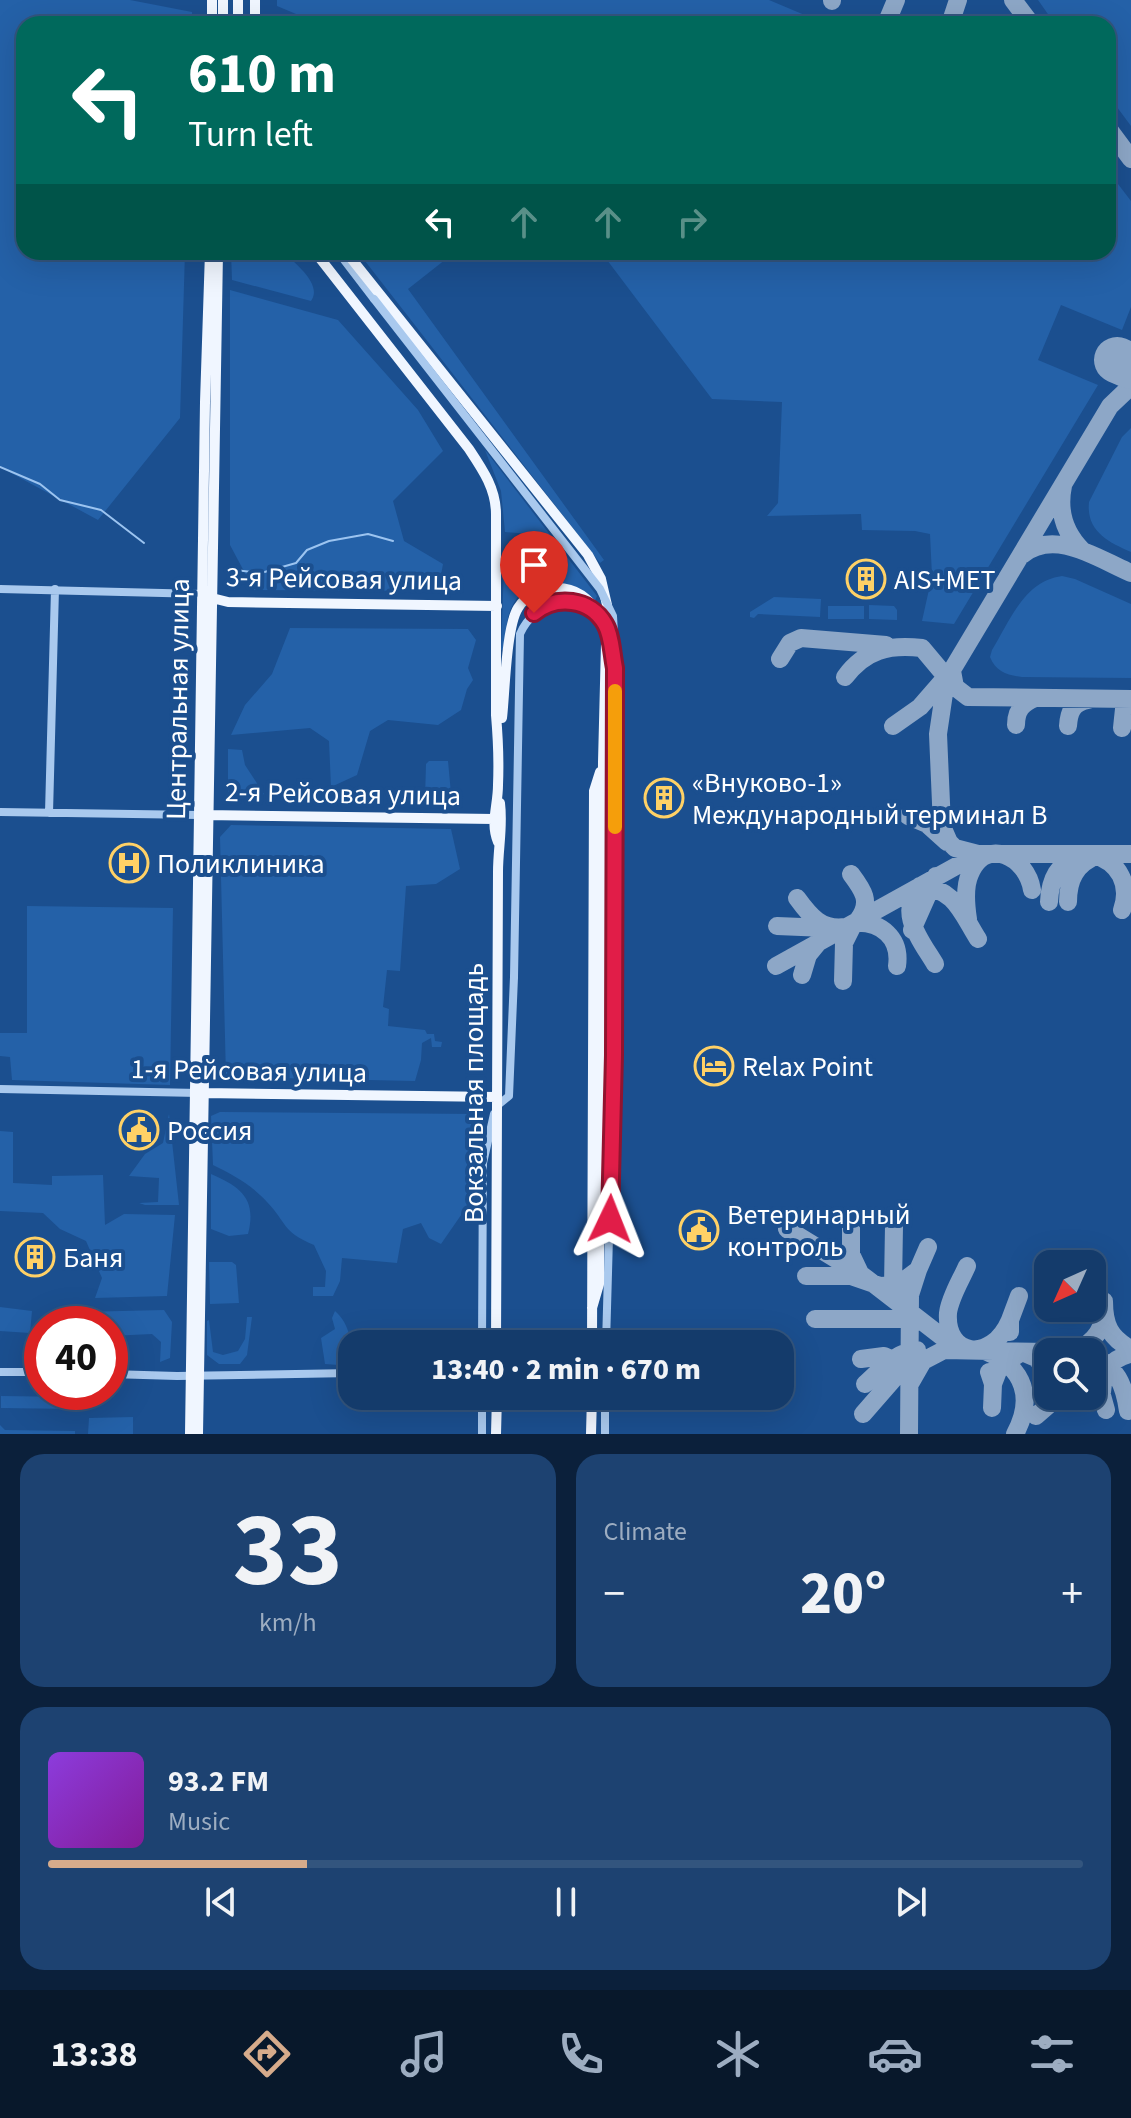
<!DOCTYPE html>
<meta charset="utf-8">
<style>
:root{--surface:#143b6b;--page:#1d4271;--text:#f1f3f6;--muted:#9dadc1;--line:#33557e;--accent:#d6ab8b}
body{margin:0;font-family:"Source Sans 3",sans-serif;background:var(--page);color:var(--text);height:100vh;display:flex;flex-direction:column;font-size:30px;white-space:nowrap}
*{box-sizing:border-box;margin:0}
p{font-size:26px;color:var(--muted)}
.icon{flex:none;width:44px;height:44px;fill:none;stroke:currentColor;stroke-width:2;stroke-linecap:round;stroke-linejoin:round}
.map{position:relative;height:1434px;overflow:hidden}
.details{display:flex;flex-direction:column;gap:20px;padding:20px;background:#0b203b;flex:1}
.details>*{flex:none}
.guide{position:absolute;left:16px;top:16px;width:1100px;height:244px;border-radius:24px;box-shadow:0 8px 32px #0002,0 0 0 2px var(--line);background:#00695c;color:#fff;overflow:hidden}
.needle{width:52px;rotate:225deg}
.tools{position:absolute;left:1034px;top:1250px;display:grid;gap:16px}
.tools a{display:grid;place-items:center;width:72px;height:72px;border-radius:16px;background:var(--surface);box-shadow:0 8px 32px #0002,0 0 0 2px var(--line);font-size:40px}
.speed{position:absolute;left:24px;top:1306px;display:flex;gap:16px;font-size:40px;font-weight:700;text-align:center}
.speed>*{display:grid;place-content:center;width:104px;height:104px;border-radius:50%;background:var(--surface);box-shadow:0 8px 32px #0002,0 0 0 2px var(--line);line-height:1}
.speed .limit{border:12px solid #d22;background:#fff;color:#111}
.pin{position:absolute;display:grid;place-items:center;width:68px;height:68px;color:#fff;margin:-82px -34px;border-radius:50% 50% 50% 0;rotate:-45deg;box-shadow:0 0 8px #0007}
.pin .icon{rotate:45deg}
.me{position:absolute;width:88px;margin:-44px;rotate:2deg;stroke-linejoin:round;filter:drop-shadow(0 0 6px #0008)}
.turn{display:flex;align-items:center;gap:28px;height:168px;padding:0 40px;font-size:36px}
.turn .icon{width:104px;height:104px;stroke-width:2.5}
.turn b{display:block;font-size:56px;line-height:68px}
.lanes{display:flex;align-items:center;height:76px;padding:0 40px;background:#0003;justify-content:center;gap:40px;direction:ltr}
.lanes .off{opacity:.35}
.big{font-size:60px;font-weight:800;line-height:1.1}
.details .card{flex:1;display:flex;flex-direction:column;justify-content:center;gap:12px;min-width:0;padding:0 28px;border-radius:24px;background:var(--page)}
.details .dial{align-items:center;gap:0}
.dial b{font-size:104px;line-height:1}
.song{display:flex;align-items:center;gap:24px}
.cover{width:96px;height:96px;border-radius:12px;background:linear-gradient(135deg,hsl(270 70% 55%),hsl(290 70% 35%))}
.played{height:8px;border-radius:4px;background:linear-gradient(90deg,var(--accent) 25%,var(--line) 25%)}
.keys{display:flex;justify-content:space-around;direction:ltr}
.heat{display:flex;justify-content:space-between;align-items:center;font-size:44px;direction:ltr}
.details .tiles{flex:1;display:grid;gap:20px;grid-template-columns:1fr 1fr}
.card:last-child{grid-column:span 2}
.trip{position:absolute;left:338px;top:1330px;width:456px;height:80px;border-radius:24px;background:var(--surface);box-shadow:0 8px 32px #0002,0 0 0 2px var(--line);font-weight:800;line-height:80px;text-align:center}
.tab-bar{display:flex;height:128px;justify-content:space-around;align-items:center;background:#08182b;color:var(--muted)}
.tab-bar .icon{width:56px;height:56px}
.tab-bar .selected{color:var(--accent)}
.tab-bar b{font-size:36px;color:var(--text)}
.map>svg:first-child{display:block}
.green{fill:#2461a8}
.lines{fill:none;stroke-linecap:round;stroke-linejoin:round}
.stream{stroke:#9cc4f0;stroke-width:2}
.taxiway{stroke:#8da7c7;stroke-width:18}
.runway{stroke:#8da7c7;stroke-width:46}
.minor{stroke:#a9c9ee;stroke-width:8}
.major{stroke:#f0f6ff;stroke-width:10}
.minor-bridge{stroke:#a9c9ee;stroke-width:8}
.route-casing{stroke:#92132f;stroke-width:20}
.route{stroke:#e11d48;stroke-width:14}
.slow{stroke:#f59e0b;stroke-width:14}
.labels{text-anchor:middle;stroke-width:8;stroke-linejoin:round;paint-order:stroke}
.street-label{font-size:28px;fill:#fff;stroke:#1b4f8f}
.poi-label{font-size:28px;fill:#fff;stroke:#1b4f8f;text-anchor:start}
</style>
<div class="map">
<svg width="1131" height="1434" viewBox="0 0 1131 1434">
<rect width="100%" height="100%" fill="#1b4f8f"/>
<path class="green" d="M0,0H130L192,12V24H24V252H185L180,418L98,520L0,467Z
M277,0H769L826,24H320L277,6Z
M1038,0H1131V126L1108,95V24H1055Z
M1108,171L1131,201V307L1122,330L1061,305L1038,360L1098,385L954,624L922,621L932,576L930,534L915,531L862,530L861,514L767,516L778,503L782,402L712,399L601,252H1108Z
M231,252H284C295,264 323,284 311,301L232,280Z
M358,252H455L408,289L604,560L600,563Z
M230,290L338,320L418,410L443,451L393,501L404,541L443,564L438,591L254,590L230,545Z
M1131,428V552C1108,542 1086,531 1089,502L1122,437Z
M485,450L597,596L595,601C568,577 526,571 510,611C506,622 506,636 504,649L501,650L504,567H531V534L505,532L501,491Z
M1062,576L1075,579L1131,604V678L1022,677C1007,675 996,672 990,657L992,650C1010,621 1024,581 1062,576Z
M774,597L821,599L820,617L758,614L754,618L750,617V612Z
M869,605L894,606L897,610V620L869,619Z
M828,606H864V619H828Z
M290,628L468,629L476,640L468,668L473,680L467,689L461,710L438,725L388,720L370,731L357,775L331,787L329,741L310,728L231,735L245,705L272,674Z
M228,749L242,750L245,765L264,794L252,800L242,789L228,800Z
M429,761H448L452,804L421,803L425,799L426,764Z
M231,825L451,829L460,869L436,884L406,886L400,971L387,970L383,1007L389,1009L388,1026L425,1030L427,1034H434L435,1041L442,1042L441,1047H432L431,1038L422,1043L421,1060L415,1081L226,1077L220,837Z
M27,906L173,908L170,1085L12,1080L10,1057L0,1056V1033H27Z
M220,1112L478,1114L477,1192L441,1244L429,1238L421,1223L403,1229L397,1263L342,1258L340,1281L333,1296H313V1287H325L326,1271L314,1245C281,1231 288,1224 267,1202C253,1186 232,1174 213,1165L211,1116Z
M169,1114L179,1205H145L139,1203L158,1202L159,1178L129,1176L145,1154L163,1143Z
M0,1131L13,1132V1183L52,1185V1176L103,1175L105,1225L124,1214L175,1215L167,1296L95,1298L102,1278L86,1241L60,1229L43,1213L0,1211Z
M211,1174C241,1187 257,1199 248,1234L229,1236L211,1229Z
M209,1262H232L236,1265L239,1303L210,1304Z
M0,1307L32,1311L30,1333L0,1331Z
M164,1310L172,1322L170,1358L160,1362L161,1342L152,1334L110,1336V1324H79V1312Z
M335,1311C351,1325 352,1345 352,1366L325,1364L321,1338L335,1329L332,1318Z
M247,1317H252L247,1355L240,1364H219L207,1355V1321L209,1320L213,1352L223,1355L238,1351L245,1339Z
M1,1396L73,1397L75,1409L1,1408Z
M133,1417V1434H88L89,1418Z
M0,1425L5,1430L75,1431V1434H0Z"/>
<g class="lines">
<path class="stream" d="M0,467L40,484L60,500L101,510L144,543
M227,569L261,573L296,563L307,550L329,541L368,534L393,541"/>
<path class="taxiway" d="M1013,0L1031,24
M832,1V0
M886,24L896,0
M950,24L958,0
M1108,128L1131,159
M1131,386L1110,406L946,680L938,734L942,826L949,842L955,848L978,854H1131
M1063,486C1058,510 1064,532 1082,550
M1022,555C1055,528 1098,559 1131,573
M780,659L790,643L801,638L886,645
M952,671L955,687L968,697L1131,699
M845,677C865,650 889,644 922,648L953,685
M1016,725C1016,711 1022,703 1035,698
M893,726L920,707L947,676
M1068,726C1069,711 1073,703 1088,700
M1122,728L1124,709L1131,702
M908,816L927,824L947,842
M1094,855C1119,862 1131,885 1122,910
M851,874C863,890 872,902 858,920
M797,898C810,916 822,931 846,927
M1049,902C1050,878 1058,865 1079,854
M1068,902C1068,879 1076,864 1098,855
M968,919C966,906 964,887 970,874C986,836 1027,857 1032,890
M777,926L826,928
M912,930L936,876
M935,964C920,939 897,913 920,886C955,889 961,912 978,939
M776,966L978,854
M802,975L808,955L817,944
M843,981L844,943L854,923C881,921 901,938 897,966
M851,1223V1254L860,1273
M894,1226L893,1286L896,1297
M787,1229L862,1275L959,1350
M967,1266C961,1280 950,1297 948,1313C945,1356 991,1364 1010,1320
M806,1276H851L880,1286L898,1285L918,1270L928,1247
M1104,1301C1104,1325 1110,1338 1131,1349
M815,1319H905L921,1322
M1010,1332V1320L1019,1296
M987,1352C1025,1368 1034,1399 1015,1434
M1070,1352C1089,1347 1103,1333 1104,1313
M1092,1354C1117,1369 1124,1383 1128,1411
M861,1359L884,1356L897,1362
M989,1372L993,1384L992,1408
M1098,1381L1106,1410
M911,1382L923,1361L944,1350L1048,1352
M865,1384C881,1370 895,1352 917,1350
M993,1384L1000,1366L1022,1352L1036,1358L1048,1372
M1102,1392C1104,1370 1109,1360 1130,1354
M863,1414L897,1375L907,1354
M1036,1416L1059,1396
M909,1434L910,1295L918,1270"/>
<path class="runway" d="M1117,360L1131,366"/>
<path class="minor" d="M338,252L374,299
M0,589L203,594
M0,812L199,815
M49,813L55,589
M0,1089L199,1093
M498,1105L509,1096L514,977
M482,1344L483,1163L494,1114
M606,1344L613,1095L615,668
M0,1372H42
M110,1374L177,1376L352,1373
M482,1434V1396
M605,1434V1396"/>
<path class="major" d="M212,0V24
M238,0V24
M255,0V24
M223,24V0
M315,252L469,449C483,470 496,489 496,514V715C498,738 499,762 498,785C498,806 490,823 498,842
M346,252L588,555L601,579L607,605L603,762L599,1284L592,1308
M208,597L228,602L497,606
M502,718C505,692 506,627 518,608C526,595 540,588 555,588C576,587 590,599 600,616
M205,815L494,819
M203,1093L497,1097
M496,1344L498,872C498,848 503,827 500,803
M592,1344L594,791L600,772
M190,1434L205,402L210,252
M198,1434L218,252
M496,1434L497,1396
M591,1434L592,1396"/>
<path class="minor-bridge" d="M374,299L600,589L613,616L615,651
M514,977L520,634C535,599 584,587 605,624C612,636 612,654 615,668"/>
</g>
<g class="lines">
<defs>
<path id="route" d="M534,613C556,595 590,598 605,624C612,636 612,654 615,668L614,1055L610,1219"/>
</defs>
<use href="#route" class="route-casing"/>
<use href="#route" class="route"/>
<path class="slow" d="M615,691V827"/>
</g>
<defs>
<symbol id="building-ring" viewBox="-11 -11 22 22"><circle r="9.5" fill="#1b4f8f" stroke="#ffd166" stroke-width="1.5"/><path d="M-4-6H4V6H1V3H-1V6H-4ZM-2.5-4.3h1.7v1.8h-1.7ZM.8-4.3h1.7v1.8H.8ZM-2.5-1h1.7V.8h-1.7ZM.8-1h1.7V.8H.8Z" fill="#ffd166"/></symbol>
<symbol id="hospital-ring" viewBox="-11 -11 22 22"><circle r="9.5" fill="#1b4f8f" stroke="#ffd166" stroke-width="1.5"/><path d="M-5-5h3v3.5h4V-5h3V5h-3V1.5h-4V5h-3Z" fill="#ffd166"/></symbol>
<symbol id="hotel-ring" viewBox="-11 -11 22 22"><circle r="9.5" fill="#1b4f8f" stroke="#ffd166" stroke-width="1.5"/><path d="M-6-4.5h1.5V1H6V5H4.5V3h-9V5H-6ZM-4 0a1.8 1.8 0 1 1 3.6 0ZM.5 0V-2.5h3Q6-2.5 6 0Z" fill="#ffd166"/></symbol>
<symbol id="civic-ring" viewBox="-11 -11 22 22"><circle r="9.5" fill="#1b4f8f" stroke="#ffd166" stroke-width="1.5"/><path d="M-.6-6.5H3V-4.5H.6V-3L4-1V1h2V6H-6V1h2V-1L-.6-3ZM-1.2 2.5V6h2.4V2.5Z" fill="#ffd166"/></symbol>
</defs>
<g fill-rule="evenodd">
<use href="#building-ring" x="844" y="557" width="44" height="44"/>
<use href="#building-ring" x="642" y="776" width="44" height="44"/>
<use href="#hospital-ring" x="107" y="841" width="44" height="44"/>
<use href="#hotel-ring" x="692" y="1044" width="44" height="44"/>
<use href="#civic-ring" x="117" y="1108" width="44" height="44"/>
<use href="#civic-ring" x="677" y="1208" width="44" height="44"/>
<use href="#building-ring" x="13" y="1235" width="44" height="44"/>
</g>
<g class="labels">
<g class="street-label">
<text transform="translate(344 578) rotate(1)" y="10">3-я Рейсовая улица</text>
<text transform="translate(177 699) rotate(-89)" y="10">Центральная улица</text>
<text transform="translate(343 793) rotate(1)" y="10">2-я Рейсовая улица</text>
<text transform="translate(249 1070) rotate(1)" y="10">1-я Рейсовая улица</text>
<text transform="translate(473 1093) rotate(-90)" y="10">Вокзальная площадь</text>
</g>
<g class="poi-label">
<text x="894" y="589">AIS+MET</text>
<text x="692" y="792">«Внуково-1»<tspan x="692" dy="32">Международный терминал B</tspan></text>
<text x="157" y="873">Поликлиника</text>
<text x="742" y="1076">Relax Point</text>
<text x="167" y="1140">Россия</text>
<text x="727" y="1224">Ветеринарный<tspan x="727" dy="32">контроль</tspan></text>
<text x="63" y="1267">Баня</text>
</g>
</g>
</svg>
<div class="tools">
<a><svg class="needle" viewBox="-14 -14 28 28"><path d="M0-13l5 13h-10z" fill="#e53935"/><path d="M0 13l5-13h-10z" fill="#9dadc1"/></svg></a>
<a><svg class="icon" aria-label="search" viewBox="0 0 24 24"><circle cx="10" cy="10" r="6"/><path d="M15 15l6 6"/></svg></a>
</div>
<div class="speed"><div class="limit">40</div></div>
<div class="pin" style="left:534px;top:613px;background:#d93025"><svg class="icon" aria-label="arrive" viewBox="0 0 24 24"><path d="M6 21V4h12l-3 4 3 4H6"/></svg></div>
<svg class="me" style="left:610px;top:1219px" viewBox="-20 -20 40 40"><path d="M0-17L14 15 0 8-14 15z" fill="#e11d48" stroke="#fff" stroke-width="4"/></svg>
<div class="trip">13:40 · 2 min · 670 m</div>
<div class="guide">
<div class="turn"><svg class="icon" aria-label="left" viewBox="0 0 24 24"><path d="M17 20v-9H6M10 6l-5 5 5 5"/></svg><div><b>610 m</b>Turn left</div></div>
<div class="lanes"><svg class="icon" aria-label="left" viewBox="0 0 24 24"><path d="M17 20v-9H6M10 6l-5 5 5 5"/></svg><svg class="icon off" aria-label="ahead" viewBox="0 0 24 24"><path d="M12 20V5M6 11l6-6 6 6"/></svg><svg class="icon off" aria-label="ahead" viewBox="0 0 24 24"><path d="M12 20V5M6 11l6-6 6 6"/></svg><svg class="icon off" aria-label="right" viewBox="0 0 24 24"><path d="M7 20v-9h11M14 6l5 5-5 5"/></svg></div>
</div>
</div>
<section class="details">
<div class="tiles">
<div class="card dial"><b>33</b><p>km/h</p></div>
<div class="card"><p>Climate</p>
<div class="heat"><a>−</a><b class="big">20°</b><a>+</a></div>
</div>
<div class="card">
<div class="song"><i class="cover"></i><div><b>93.2 FM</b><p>Music</p></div></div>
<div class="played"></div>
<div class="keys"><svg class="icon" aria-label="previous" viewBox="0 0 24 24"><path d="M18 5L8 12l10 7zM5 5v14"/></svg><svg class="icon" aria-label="pause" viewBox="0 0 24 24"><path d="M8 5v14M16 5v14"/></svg><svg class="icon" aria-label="next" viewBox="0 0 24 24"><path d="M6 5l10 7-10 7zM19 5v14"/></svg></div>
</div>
</div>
</section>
<nav class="tab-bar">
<b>13:38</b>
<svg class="icon selected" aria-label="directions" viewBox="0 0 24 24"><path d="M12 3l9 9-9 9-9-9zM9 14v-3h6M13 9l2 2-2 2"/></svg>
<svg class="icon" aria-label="music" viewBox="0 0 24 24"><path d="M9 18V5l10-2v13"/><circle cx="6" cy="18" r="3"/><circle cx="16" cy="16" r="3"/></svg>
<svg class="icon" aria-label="phone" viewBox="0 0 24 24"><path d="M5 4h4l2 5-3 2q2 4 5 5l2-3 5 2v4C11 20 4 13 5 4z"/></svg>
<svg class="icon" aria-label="climate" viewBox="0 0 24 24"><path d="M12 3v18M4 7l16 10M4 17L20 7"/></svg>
<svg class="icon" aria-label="car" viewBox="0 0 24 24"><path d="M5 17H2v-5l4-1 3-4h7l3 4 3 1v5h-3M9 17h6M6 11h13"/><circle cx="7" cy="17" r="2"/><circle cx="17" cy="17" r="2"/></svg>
<svg class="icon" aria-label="filters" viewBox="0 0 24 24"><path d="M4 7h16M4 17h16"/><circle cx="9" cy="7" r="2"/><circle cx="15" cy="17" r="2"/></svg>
</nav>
